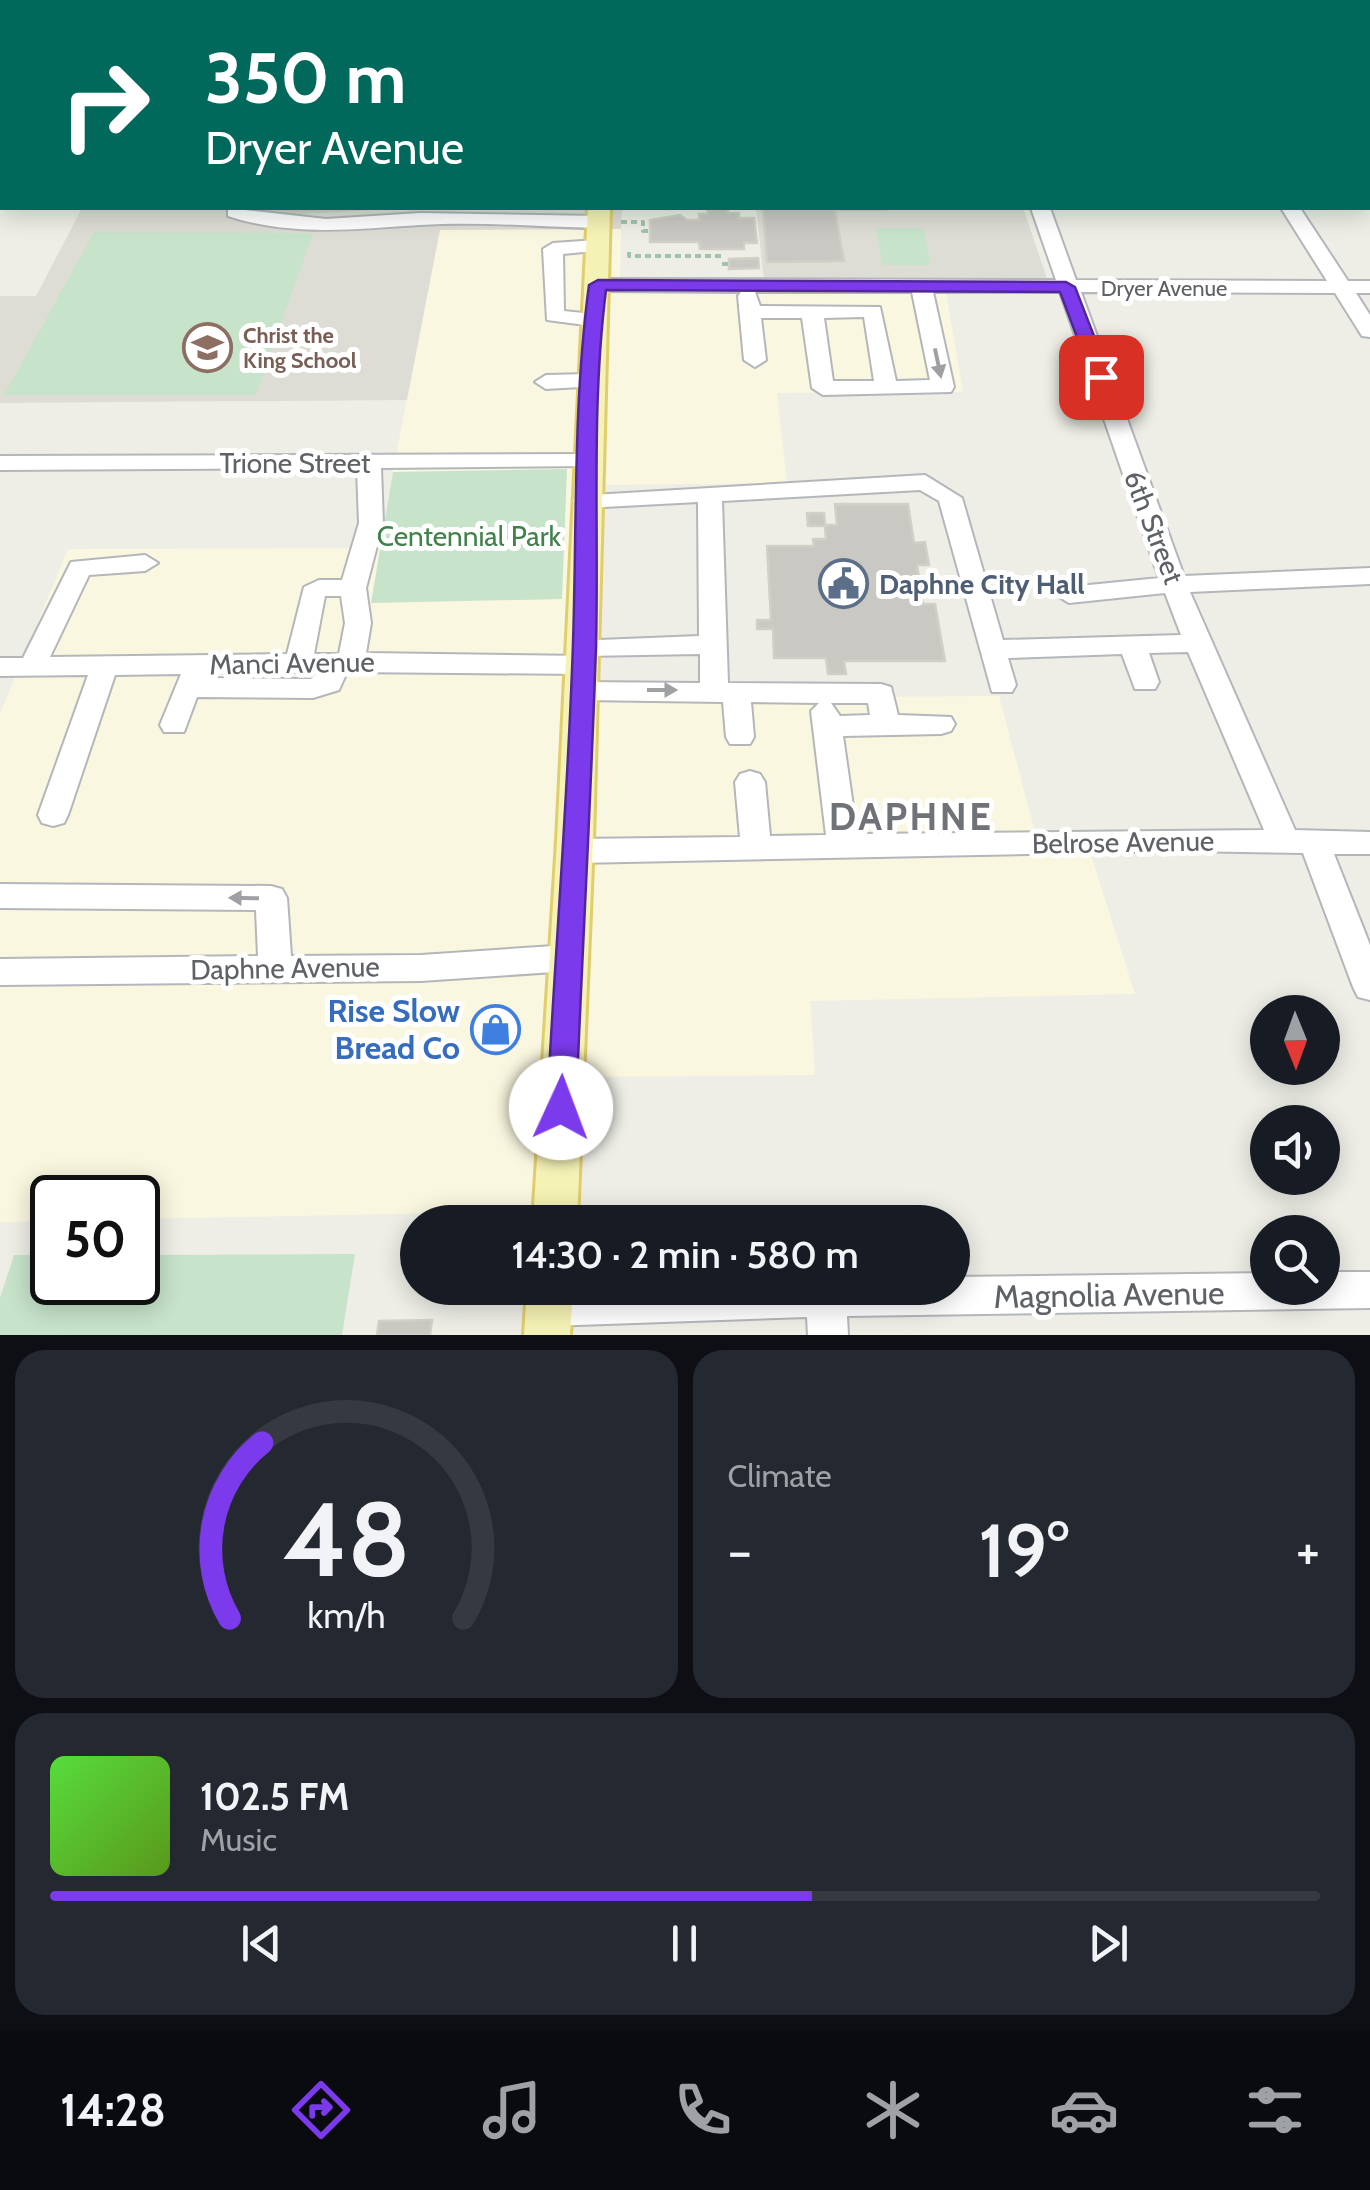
<!DOCTYPE html>
<meta charset="utf-8">
<style>
:root{--surface:#171b24;--page:#242831;--text:#f1f3f6;--muted:#9ea1a6;--line:#363941;--accent:#7c3aed}
body{margin:0;font-family:Cabin,sans-serif;background:var(--page);color:var(--text);height:100vh;display:flex;flex-direction:column;font-size:38px;white-space:nowrap}
*{box-sizing:border-box;margin:0}
p{font-size:32px;color:var(--muted)}
.icon{flex:none;width:55px;height:55px;fill:none;stroke:currentColor;stroke-width:2;stroke-linecap:round;stroke-linejoin:round}
.map{position:relative;height:1335px;overflow:hidden}
.details{display:flex;flex-direction:column;gap:15px;padding:15px;background:#0d0f14;flex:1}
.details>*{flex:none}
.banner{position:absolute;left:0px;top:0px;width:1370px;height:210px;box-shadow:0 5px 25px #0003;background:#00695c;color:#fff;overflow:hidden}
.needle{width:65px;rotate:179deg}
.buttons{position:absolute;left:1250px;top:995px;display:grid;gap:20px}
.buttons a{display:grid;place-items:center;width:90px;height:90px;border-radius:50%;background:var(--surface);box-shadow:0 5px 25px #0003;font-size:50px}
.speed{position:absolute;left:30px;top:1175px;display:flex;gap:20px;font-size:50px;font-weight:700;text-align:center}
.speed>*{display:grid;place-content:center;width:130px;height:130px;border-radius:50%;background:var(--surface);box-shadow:0 5px 25px #0003;line-height:1}
.speed .limit{border:5px solid #111;border-radius:15px;background:#fff;color:#111}
.pin{position:absolute;display:grid;place-items:center;width:85px;height:85px;color:#fff;margin:-42px;border-radius:20px;box-shadow:0 5px 15px #0006}
.me{position:absolute;width:110px;margin:-55px;rotate:2deg;stroke-linejoin:round;filter:drop-shadow(0 0 8px #0008)}
.turn{display:flex;align-items:center;gap:35px;height:210px;padding:0 40px;font-size:45px}
.turn .icon{width:130px;height:130px;stroke-width:2.5}
.turn b{display:block;font-size:70px;line-height:85px}
.big{font-size:75px;font-weight:600;line-height:1.1}
.details .tile{flex:1;display:flex;flex-direction:column;justify-content:center;gap:15px;min-width:0;padding:0 35px;border-radius:30px;background:var(--page)}
.details .dial{align-items:center;gap:0}
.dial svg{height:260px;overflow:visible;fill:none;stroke:var(--line);stroke-width:7;stroke-linecap:round;text-anchor:middle}
.dial text{fill:var(--text);stroke:none}
.song{display:flex;align-items:center;gap:30px}
.cover{width:120px;height:120px;border-radius:15px;background:linear-gradient(135deg,hsl(110 70% 55%),hsl(90 70% 35%))}
.played{height:10px;border-radius:5px;background:linear-gradient(90deg,var(--accent) 60%,var(--line) 60%)}
.keys{display:flex;justify-content:space-around;direction:ltr}
.heat{display:flex;justify-content:space-between;align-items:center;font-size:55px;direction:ltr}
.details .tiles{flex:1;display:grid;gap:15px;grid-template-columns:1fr 1fr}
.tile:last-child{grid-column:span 2}
.trip{position:absolute;left:400px;top:1205px;width:570px;height:100px;border-radius:50px;background:var(--surface);box-shadow:0 5px 25px #0003;font-weight:600;line-height:100px;text-align:center}
.tab-bar{display:flex;height:160px;justify-content:space-around;align-items:center;background:#090b0e;color:var(--muted)}
.tab-bar .icon{width:70px;height:70px}
.tab-bar .on{color:var(--accent)}
.tab-bar b{font-size:45px;color:var(--text)}
.map>svg:first-child{display:block}
.commercial{fill:#faf7e0}
.education{fill:#deddd5}
.green{fill:#c7e3ca}
.building{fill:#cac8c3;stroke:#d2d0c6;stroke-width:2.5}
.lines{fill:none;stroke-linecap:round;stroke-linejoin:round}
.minor-casing{stroke:#b4b6ba;stroke-width:4}
.major-casing{stroke:#e0cd6e;stroke-width:6}
.path{stroke:#a1c3ae;stroke-width:4;stroke-dasharray:6 4;stroke-linecap:butt}
.minor{fill:#fff;fill-rule:evenodd}
.major{fill:#f5f2b5;fill-rule:evenodd}
.oneway{fill:#9ea0a3}
.route{fill:#7c3aed;stroke:#51269a;stroke-width:2.5}
.labels{text-anchor:middle;stroke-width:10;stroke-linejoin:round;paint-order:stroke}
.far-street-label{font-size:22px;fill:#5e6165;stroke:#fff}
.far-education-label{font-size:22px;font-weight:bold;fill:#785e54;stroke:#fff;text-anchor:start}
.street-label{font-size:28px;fill:#5e6165;stroke:#fff}
.park-label{font-size:28px;fill:#41814b;stroke:#fff}
.service-label{font-size:28px;font-weight:bold;fill:#4e5e75;stroke:#fff;text-anchor:start}
.near-shop-label{font-size:32px;font-weight:bold;fill:#366cbe;stroke:#fff;text-anchor:end}
.near-street-label{font-size:32px;fill:#5e6165;stroke:#fff}
.district-label{font-size:38px;font-weight:bold;letter-spacing:2.5px;fill:#6f7277;stroke:#fff}
</style>
<div class="map">
<svg width="1370" height="1335" viewBox="0 0 1370 1335">
<rect width="100%" height="100%" fill="#eeeee7"/>
<path class="commercial" d="M621,229L620,280L944,281L963,392L777,393L787,483L598,485L593,699L999,696L1035,832L1083,830L1135,994L810,1001L815,1075L546,1077L537,1211L138,1219V1198H52V1221L0,1222V714L68,549L380,548L372,603L566,469L393,472L439,230Z"/>
<path class="education" d="M82,208H1023L1048,281L764,280L756,208H622L621,229L440,230L407,400L0,403V296H36Z"/>
<path class="green" d="M876,228H923L931,265H882Z
M94,232L313,233L256,395H4Z
M567,469L562,599L371,603L393,472Z
M355,1254L342,1335H0V1298L14,1255H52V1282H138V1255Z"/>
<path class="building" d="M260,208H381L300,213L258,211Z
M779,208H884L885,210H835L844,261L767,262L763,209Z
M707,209H728V213H739V218H754L757,243H744V249H700L699,242H650V220L680,215L687,220H699V214H708Z
M758,258L759,268L729,269V259Z
M835,504H908L914,543L925,542L929,565H917L923,604H935L945,661H844L846,674H828L826,658H774L773,629H757V620H771L767,546H814L813,539H826L825,526H808L807,513H824L825,525H837Z
M432,1320L430,1335H377L379,1321Z"/>
<g class="lines">
<defs>
<path id="minor" d="M952,0H968L969,2H954Z
M1168,0H1184L1186,2H1170Z
M2,15V25L0,26V16Z
M0,60H2V70H0Z
M1368,63H1370V73H1368Z
M228,208L326,219L420,213L598,216L608,222L598,228C539,227 479,221 420,225C355,229 291,237 228,216Z
M1031,208H1050L1076,280L1327,281L1281,208H1300L1348,281H1370V293H1356L1370,315V337L1362,336L1335,293L1081,292L1184,576L1370,568V584L1190,592L1295,830L1370,832V854H1334L1370,945V1000L1358,997L1353,987L1303,853L1182,851L576,863L565,859L561,851L565,843L576,839L740,837L735,782L740,774L750,771L760,774L765,782L770,836L826,835L811,711L819,703L751,702L754,737L750,744H730L726,737L723,702L582,700L572,698L568,691L572,684L582,682L700,683V654L584,656L594,659L598,665L594,671L584,674L347,672L339,690L313,698L197,697L184,732H164L160,725L181,674L115,675L68,815L64,823L53,826L42,823L38,815L88,675L0,676V658H23L71,562L145,555L158,563L145,571L89,575L50,657L287,654L304,587L319,580H342L359,523L357,468L0,470V456L597,454L601,459L589,466L381,468L383,523L366,588L371,623L366,653L584,656L574,653L570,647L574,641L699,636L698,502L585,508L573,501L576,496L925,475L962,498L1003,640L1181,635L1165,593L1069,603L1056,595L1069,587L1159,578L1060,292H933L954,387L951,392L823,395L812,388L802,318H761L766,360L755,367L744,360L738,296L741,292L598,291L588,285L598,279L1056,280ZM755,292H912L930,380L896,381L880,307L760,306ZM864,317L874,381H833L824,318ZM920,490L939,501L992,692H1012L1016,685L1008,658L1122,654L1135,689H1155L1159,682L1149,653L1188,652L1264,830L857,834L843,736L941,734L951,731L955,724L951,717L898,715L891,687L881,684L728,683L722,501ZM325,596H341L345,623L339,654H314ZM319,672L311,679L207,678L209,673ZM831,703H868L870,715L840,716Z
M597,240L607,246L604,250L563,254L564,311L593,314L604,320L593,326L547,320L543,249L553,243Z
M590,374L601,381L598,386L546,389L535,382L546,375Z
M0,884L271,886L282,889L287,898L291,956L421,955L569,945L581,949L585,958L581,967L569,971L421,981L0,985V959L258,956L256,910L0,908Z
M1322,1272H1370V1308L847,1316L848,1335H808L807,1317L549,1326L535,1320L529,1307L535,1294L549,1288H952V1277L1268,1273V1288H1322Z"/>
<path id="major" d="M600,0H618V2H600Z
M588,208H610L593,841L577,1222H533L557,841Z
M527,1288H573L570,1335H524Z"/>
</defs>
<use href="#minor" class="minor-casing"/>
<use href="#major" class="major-casing"/>
<path class="path" d="M621,222H643V231H650
M629,252V256H722
M722,264H729"/>
<use href="#minor" class="minor"/>
<use href="#major" class="major"/>
</g>
<defs><path id="oneway-solid" d="M-6-.8H1V-3.2L6.5 0L1 3.2V.8H-6Z" transform="scale(2.5)"/></defs>
<g class="oneway">
<use href="#oneway-solid" transform="translate(938 363) rotate(78)"/>
<use href="#oneway-solid" transform="translate(662 690)"/>
<use href="#oneway-solid" transform="translate(244 898) rotate(-179)"/>
</g>
<path class="route" d="M598,280L1066,282L1075,287L1110,377L1101,383L1092,377L1060,292L606,290C591,408 599,527 596,646C591,800 582,954 576,1108L572,1117L561,1120L551,1117L547,1108C555,953 568,798 573,643C577,524 573,404 589,285Z"/>
<defs>
<symbol id="school-ring" viewBox="-11 -11 22 22"><circle r="9.5" fill="#fff" stroke="#8d6e63" stroke-width="1.5"/><path d="M0-5L7-2L0 1L-7-2ZM-4 1L0 2.5L4 1V4Q0 6-4 4Z" fill="#8d6e63"/></symbol>
<symbol id="civic-ring" viewBox="-11 -11 22 22"><circle r="9.5" fill="#fff" stroke="#5c6f8a" stroke-width="1.5"/><path d="M-.6-6.5H3V-4.5H.6V-3L4-1V1h2V6H-6V1h2V-1L-.6-3ZM-1.2 2.5V6h2.4V2.5Z" fill="#5c6f8a"/></symbol>
<symbol id="shop-ring" viewBox="-11 -11 22 22"><circle r="9.5" fill="#fff" stroke="#3f7fe0" stroke-width="1.5"/><path d="M-5-2.5h2.3a2.7 3.5 0 0 1 5.4 0H5L5.5 6h-11ZM-1.5-2.5h3a1.5 2.3 0 0 0-3 0Z" fill="#3f7fe0"/></symbol>
</defs>
<g fill-rule="evenodd">
<use href="#school-ring" x="180" y="320" width="55" height="55"/>
<use href="#civic-ring" x="816" y="556" width="55" height="55"/>
<use href="#shop-ring" x="468" y="1002" width="55" height="55"/>
</g>
<g class="labels">
<g class="far-street-label">
<text x="1164" y="296">Dryer Avenue</text>
</g>
<g class="far-education-label">
<text x="243" y="343">Christ the<tspan x="243" dy="25">King School</tspan></text>
</g>
<g class="street-label">
<text x="295" y="473">Trione Street</text>
<text transform="translate(1154 527) rotate(69)" y="10">6th Street</text>
<text transform="translate(292 663) rotate(-1)" y="10">Manci Avenue</text>
<text transform="translate(1123 842) rotate(-1)" y="10">Belrose Avenue</text>
<text transform="translate(285 968) rotate(-1)" y="10">Daphne Avenue</text>
</g>
<g class="park-label">
<text x="469" y="546">Centennial Park</text>
</g>
<g class="service-label">
<text x="879" y="594">Daphne City Hall</text>
</g>
<g class="near-shop-label">
<text x="460" y="1022">Rise Slow<tspan x="460" dy="37">Bread Co</tspan></text>
</g>
<g class="near-street-label">
<text transform="translate(1109 1295) rotate(-1)" y="11">Magnolia Avenue</text>
</g>
<g class="district-label">
<text x="911" y="830">DAPHNE</text>
</g>
</g>
</svg>
<div class="buttons">
<a><svg class="needle" viewBox="-14 -14 28 28"><path d="M0-13l5 13h-10z" fill="#e53935"/><path d="M0 13l5-13h-10z" fill="#9ea1a6"/></svg></a>
<a><svg class="icon" aria-label="sound" viewBox="0 0 24 24"><path d="M4 9h4l5-4v14l-5-4H4zM17 9q2 3 0 6"/></svg></a>
<a><svg class="icon" aria-label="search" viewBox="0 0 24 24"><circle cx="10" cy="10" r="6"/><path d="M15 15l6 6"/></svg></a>
</div>
<div class="speed"><div class="limit">50</div></div>
<div class="pin" style="left:1101px;top:377px;background:#d93025"><svg class="icon" aria-label="arrive" viewBox="0 0 24 24"><path d="M6 21V4h12l-3 4 3 4H6"/></svg></div>
<svg class="me" style="left:561px;top:1108px" viewBox="-20 -20 40 40"><circle r="19" fill="#fff"/><path d="M0-13L10 11 0 6-10 11z" fill="#7c3aed"/></svg>
<div class="trip">14:30 · 2 min · 580 m</div>
<div class="banner">
<div class="turn"><svg class="icon" aria-label="right" viewBox="0 0 24 24"><path d="M7 20v-9h11M14 6l5 5-5 5"/></svg><div><b>350 m</b>Dryer Avenue</div></div>
</div>
</div>
<section class="details">
<div class="tiles">
<div class="tile dial"><svg viewBox="0 0 100 80">
<path d="M14 69A42 42 0 1 1 86 69"/>
<path d="M14 69A42 42 0 0 1 24 15" stroke="#7c3aed"/>
<text x="50" y="56" font-size="32" font-weight="700">48</text>
<text x="50" y="72" font-size="11">km/h</text>
</svg></div>
<div class="tile"><p>Climate</p>
<div class="heat"><a>−</a><b class="big">19°</b><a>+</a></div>
</div>
<div class="tile">
<div class="song"><i class="cover"></i><div><b>102.5 FM</b><p>Music</p></div></div>
<div class="played"></div>
<div class="keys"><svg class="icon" aria-label="previous" viewBox="0 0 24 24"><path d="M18 5L8 12l10 7zM5 5v14"/></svg><svg class="icon" aria-label="pause" viewBox="0 0 24 24"><path d="M8 5v14M16 5v14"/></svg><svg class="icon" aria-label="next" viewBox="0 0 24 24"><path d="M6 5l10 7-10 7zM19 5v14"/></svg></div>
</div>
</div>
</section>
<nav class="tab-bar">
<b>14:28</b>
<svg class="icon on" aria-label="directions" viewBox="0 0 24 24"><path d="M12 3l9 9-9 9-9-9zM9 14v-3h6M13 9l2 2-2 2"/></svg>
<svg class="icon" aria-label="music" viewBox="0 0 24 24"><path d="M9 18V5l10-2v13"/><circle cx="6" cy="18" r="3"/><circle cx="16" cy="16" r="3"/></svg>
<svg class="icon" aria-label="phone" viewBox="0 0 24 24"><path d="M5 4h4l2 5-3 2q2 4 5 5l2-3 5 2v4C11 20 4 13 5 4z"/></svg>
<svg class="icon" aria-label="climate" viewBox="0 0 24 24"><path d="M12 3v18M4 7l16 10M4 17L20 7"/></svg>
<svg class="icon" aria-label="car" viewBox="0 0 24 24"><path d="M5 17H2v-5l4-1 3-4h7l3 4 3 1v5h-3M9 17h6M6 11h13"/><circle cx="7" cy="17" r="2"/><circle cx="17" cy="17" r="2"/></svg>
<svg class="icon" aria-label="filters" viewBox="0 0 24 24"><path d="M4 7h16M4 17h16"/><circle cx="9" cy="7" r="2"/><circle cx="15" cy="17" r="2"/></svg>
</nav>
